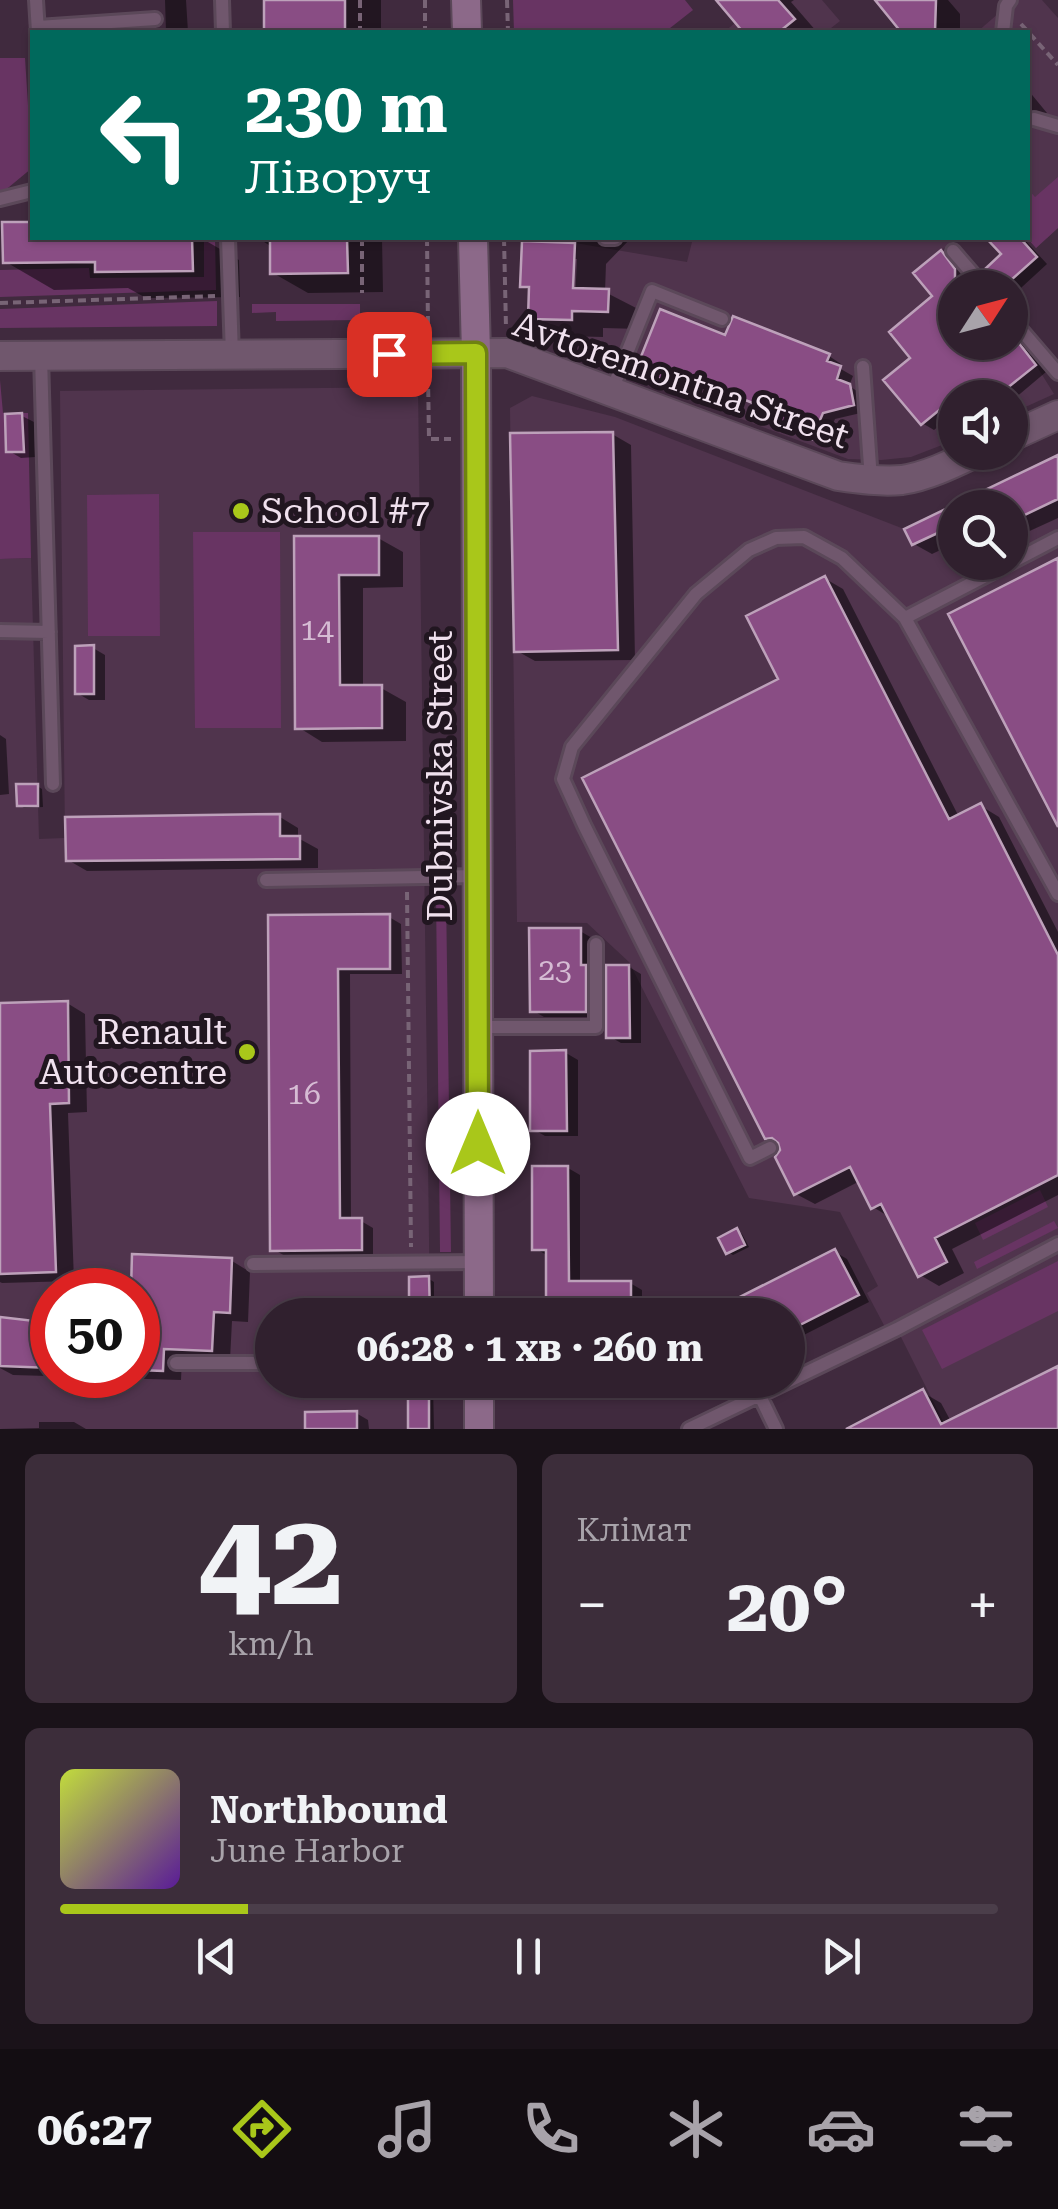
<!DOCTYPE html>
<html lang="uk">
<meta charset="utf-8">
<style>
:root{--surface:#30202e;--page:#3c2d3a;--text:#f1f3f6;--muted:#a8a3aa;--line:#4b3e4a;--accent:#a9c71a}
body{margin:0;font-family:"Roboto Serif",serif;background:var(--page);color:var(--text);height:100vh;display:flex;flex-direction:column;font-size:38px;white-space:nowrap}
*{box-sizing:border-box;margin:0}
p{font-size:32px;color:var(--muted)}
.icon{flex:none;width:55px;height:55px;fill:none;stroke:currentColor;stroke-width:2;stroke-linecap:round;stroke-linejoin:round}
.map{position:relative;height:1429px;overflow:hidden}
.side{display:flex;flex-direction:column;gap:25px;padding:25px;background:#1a1219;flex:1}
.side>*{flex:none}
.hud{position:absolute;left:30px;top:30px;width:1000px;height:210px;border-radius:0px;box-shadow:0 2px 8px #0004,0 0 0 2px var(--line);background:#00695c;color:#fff;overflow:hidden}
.needle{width:65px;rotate:54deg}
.buttons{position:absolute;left:938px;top:270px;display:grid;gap:20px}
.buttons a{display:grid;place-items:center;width:90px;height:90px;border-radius:50%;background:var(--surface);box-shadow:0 2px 8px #0004,0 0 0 2px var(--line);font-size:50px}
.speed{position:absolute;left:30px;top:1268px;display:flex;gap:20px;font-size:50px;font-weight:700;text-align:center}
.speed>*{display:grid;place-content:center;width:130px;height:130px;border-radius:50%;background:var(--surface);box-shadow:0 2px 8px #0004,0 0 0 2px var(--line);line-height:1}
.speed .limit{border:15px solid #d22;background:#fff;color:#111}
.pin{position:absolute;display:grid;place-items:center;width:85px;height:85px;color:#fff;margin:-42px;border-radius:20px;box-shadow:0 5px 15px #0006}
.me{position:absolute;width:110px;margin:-55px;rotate:0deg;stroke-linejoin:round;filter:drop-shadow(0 0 8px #0008)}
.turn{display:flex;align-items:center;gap:35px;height:210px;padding:0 50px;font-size:45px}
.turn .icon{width:130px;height:130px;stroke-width:2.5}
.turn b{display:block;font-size:70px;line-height:85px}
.big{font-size:75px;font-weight:700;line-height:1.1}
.side .widget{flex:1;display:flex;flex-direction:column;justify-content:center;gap:15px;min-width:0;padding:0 35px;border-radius:15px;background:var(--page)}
.side .dial{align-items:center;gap:0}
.dial b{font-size:130px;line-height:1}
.song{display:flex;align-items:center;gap:30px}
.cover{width:120px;height:120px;border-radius:15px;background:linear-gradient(135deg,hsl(70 70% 55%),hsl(270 70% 35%))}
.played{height:10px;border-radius:5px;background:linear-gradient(90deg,var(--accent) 20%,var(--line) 20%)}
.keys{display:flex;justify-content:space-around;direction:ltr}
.heat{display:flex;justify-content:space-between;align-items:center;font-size:55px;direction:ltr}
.side .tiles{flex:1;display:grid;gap:25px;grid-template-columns:1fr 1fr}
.widget:last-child{grid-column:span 2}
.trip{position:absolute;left:255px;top:1298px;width:550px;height:100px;border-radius:50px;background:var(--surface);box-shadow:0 2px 8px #0004,0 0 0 2px var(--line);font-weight:700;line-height:100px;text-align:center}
.tab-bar{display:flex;height:160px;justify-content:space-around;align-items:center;background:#130d12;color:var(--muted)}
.tab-bar .icon{width:70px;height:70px}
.tab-bar .on{color:var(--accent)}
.tab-bar b{font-size:45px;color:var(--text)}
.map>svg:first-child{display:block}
.built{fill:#50344d;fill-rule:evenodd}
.green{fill:#683463}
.shadow{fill:#0007;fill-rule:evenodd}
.building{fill:#894d84;stroke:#bda1ba;stroke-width:2.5}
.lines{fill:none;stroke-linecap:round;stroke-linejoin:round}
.service-casing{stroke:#5b4859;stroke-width:18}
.tertiary-casing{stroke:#5b4859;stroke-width:32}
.secondary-casing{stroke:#5b4859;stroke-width:32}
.path{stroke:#786476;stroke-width:4;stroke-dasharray:8 5;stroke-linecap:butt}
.service{stroke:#70576d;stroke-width:12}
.tertiary{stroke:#70576d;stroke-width:28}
.secondary{stroke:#8c6989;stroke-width:28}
.route-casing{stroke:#6e8111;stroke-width:25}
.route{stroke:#a9c71a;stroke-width:18}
.poi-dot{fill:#a9c71a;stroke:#211620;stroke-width:4}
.labels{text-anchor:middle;stroke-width:10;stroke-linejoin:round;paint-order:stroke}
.number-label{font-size:30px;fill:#d6bcd4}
.street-label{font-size:35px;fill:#f0e1ee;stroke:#211620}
.poi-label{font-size:35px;fill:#f0e1ee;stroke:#211620;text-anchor:start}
</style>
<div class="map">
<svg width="1058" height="1429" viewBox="0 0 1058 1429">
<rect width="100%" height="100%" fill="#402a3e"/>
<path class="built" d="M763,0H822L840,21L826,32H724Z
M1014,0H1042L1058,18V228L1036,248L1027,238L1028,32H977Z
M693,238H955L942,250L972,287L955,288V342H1010V333L1036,365L1054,394L1010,414V398H955V440L911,457L881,460L848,459L632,378L635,369L528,319L529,288L520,287L522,241L575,243L687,262Z
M418,387L430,1315H272V1380H429V1429H0V559L31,558L39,839L65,838L60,391ZM52,1290H138V1375H52Z
M532,396L615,417L904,529L1058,455V1429H947L895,1325L886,1329L867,1293L878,1286L840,1212L749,1198L629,962L587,923L517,922L510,408ZM955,508H1010V562H955Z"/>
<path class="green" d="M513,0H685L693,10L665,32H514Z
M0,58H25L32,168L3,192H0Z
M1058,177V228L1036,248L1027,238L1028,189L1035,197Z
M204,238H215L216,290L0,297V270L89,268L90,278L204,277Z
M217,301V326L0,328V309Z
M252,304H360V320L276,321V312L252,313Z
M0,380L3,413H28L31,558L0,559Z
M159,494L160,636H88L87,495Z
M193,532H280L281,728H195Z
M446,893L451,1252H440L436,894Z
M1040,1190L1048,1207L983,1240L975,1223Z
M1054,1221L1058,1228L977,1269L974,1262Z
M1058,1261V1311L942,1369L922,1330Z"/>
<path class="shadow" d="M165,0H186L188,32H166Z
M266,0H381V32H267Z
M720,0H794L791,2L817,32H739L744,29Z
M878,0H948L960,14V32H905Z
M1028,90L1047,113L1035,114L1030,122L1032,130L1028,134Z
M32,224V238H201L239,260L240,297L146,298L128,288L54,290L6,262L5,225Z
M261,238H382L383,292L308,293L273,273L272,247L261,240Z
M561,238H631L606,264L605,292L640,310V329L603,328V337L562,336L531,317L532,291L522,286L570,246ZM572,259H577L575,300H570Z
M989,238H1023L1047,264L1010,298V288H997L1005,255Z
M942,253L953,259L975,288H955V342H1010V328L1046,372L1015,398L1009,395L1006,398H955V417L952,415L934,430L922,423L914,358L936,297Z
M727,338L829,356L841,364L839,368L853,376L849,386L862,394L865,412L835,419L825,444L789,429L780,414L697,380L692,392L639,368Z
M22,416L34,422L35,457L21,458L9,451Z
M612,434L631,445L635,660L535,661L517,651Z
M1058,457V518L1010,540V508H955V549L951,545L932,554L914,544L907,530Z
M378,538L403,552V587L363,588V688H381L406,702V741L322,742L298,727L297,539Z
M824,578L843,589L959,817L981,806L999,817L1058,932V1195L952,1249L964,1273L939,1286L920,1275L891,1218L873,1207L860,1181L815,1204L796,1194L782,1146L767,1137L781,680Z
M93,648L105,655V700H89L77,693Z
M0,735L6,739L9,794L0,795Z
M37,786L42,789L43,807L24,808L19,805Z
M280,817L298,828V838L318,849V868L87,871L68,860Z
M389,917L401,924L402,974H350L351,1221H361L373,1228V1256H285L273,1249L270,918Z
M580,931L592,938V972L597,1017H544L532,1010Z
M629,967L641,974V1043H621L609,1036Z
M67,1003L85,1014L87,1112L68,1113L74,1281L2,1283L0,1282V1005Z
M566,1053L578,1060V1136H545L533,1129Z
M568,1168L580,1175V1283H630L642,1290V1315H549L548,1256L535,1248Z
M737,1231L742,1234L749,1247L733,1255L728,1252Z
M835,1252L847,1259L869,1302L788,1343V1315H731Z
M232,1261L250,1272L248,1322L232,1321L230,1360L182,1358L181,1380L13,1375L0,1368V1319L52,1326V1375H138V1290H133Z
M429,1279L434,1282V1315H417L412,1312Z
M549,1380H643V1394L561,1395L549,1388Z
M428,1383L433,1386L434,1429H410Z
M922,1392L941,1403L955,1429H852Z
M356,1413L368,1420L369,1429H307Z
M39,1422H74L86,1429H0L39,1428Z"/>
<path class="building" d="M264,0H345V32H264Z
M716,0H778L795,19L779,32H743Z
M875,0H936L935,32H901Z
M2,222H32V238H192L193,271L95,272V262L3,263Z
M270,238H347L348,273L270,274Z
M986,238H1020L1037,257L1002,288H995L983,271L1001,254Z
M522,241L575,243L573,288L609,289L608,312L572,311V320L528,319L529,287H520Z
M941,250L955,269V342H1018L1036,365L1001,393L998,388L986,398H955V422L943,407L921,425L883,380L910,358L889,332L932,296L913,273Z
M660,309L725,335L733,316L830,354L827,361L841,366L837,379L850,384L854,405L823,413L812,439L774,423L777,413L684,375L679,387L636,369Z
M22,413L24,452H6L5,414Z
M613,432L618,650L514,652L510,433Z
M1058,455V499L1010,522V508H955V559L942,531L912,545L904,529Z
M294,536H379V575H339L340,685H382V728L295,729Z
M1058,558V827L948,614Z
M825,576L949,819L981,803L1058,955V1175L935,1238L947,1262L918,1277L881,1204L871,1209L850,1167L794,1195L775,1157L780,1150L778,1143L772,1138L765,1139L582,778L778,679L746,616Z
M94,645V694H75V646Z
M16,784H38V806H17Z
M280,814V836H300V859L66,861L65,817Z
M390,914V969H338L340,1218H362V1250L270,1251L268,915Z
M529,928H581V965H586V1012H530Z
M606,965H629L630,1038H606Z
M68,1001L69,1103L50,1104L56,1272L0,1274V1003Z
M566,1050L567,1131H530V1051Z
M532,1166H568L569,1281H631V1315H546V1250H532Z
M737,1228L745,1245L726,1254L718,1238Z
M835,1249L859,1295L788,1331V1315H704Z
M132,1254L232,1258L230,1313L214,1312L212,1351L164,1349L163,1371L138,1370V1290H131Z
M429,1276L430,1313H409V1277Z
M0,1317L52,1323V1368L0,1366Z
M1058,1366V1429H846L923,1389L941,1424Z
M429,1380V1429H408V1381Z
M357,1411V1429H305V1412Z"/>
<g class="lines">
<defs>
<path id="service" d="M36,0L38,32
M222,0L223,32
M38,27L155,19
M1003,32L1006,6L1010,0
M1034,119L1058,126
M0,199L32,191
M228,238L232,355
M605,238H615
M953,251L985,288
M1010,317L1058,373
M41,356L53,784
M863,367L871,480
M612,390L652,291L722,319
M905,618L1058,538
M0,631L49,632
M266,880L477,876
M478,1027H596V944
M770,1148L750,1158L584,825L563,779L572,747L696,594L749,550L776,538L804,537L842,558L905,618L1058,894
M253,1264L479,1262
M176,1363H272
M759,1394L776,1429
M689,1429L897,1329L1058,1244"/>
<path id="tertiary" d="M0,356L507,353L838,476C859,479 881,482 902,480C928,476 954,463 977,452
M1010,437L1058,415"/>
<path id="secondary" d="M466,0L467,32
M473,238L476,353L479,1315
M479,1429V1380"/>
</defs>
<use href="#service" class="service-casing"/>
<use href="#tertiary" class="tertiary-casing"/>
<use href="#secondary" class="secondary-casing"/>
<path class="path" d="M360,0V32
M425,0V32
M507,0L508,32
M1021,24L1058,65
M362,238V293
M427,238L428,327
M504,238L506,328
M0,303L215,296
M428,376L429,439H451
M407,892L411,1247"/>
<use href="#service" class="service"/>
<use href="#tertiary" class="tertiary"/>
<use href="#secondary" class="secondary"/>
</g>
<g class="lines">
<defs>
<path id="route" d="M389,354L476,353L478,1144"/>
</defs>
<use href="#route" class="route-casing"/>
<use href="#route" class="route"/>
</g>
<g class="poi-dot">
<circle cx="241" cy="511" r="10"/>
<circle cx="247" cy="1052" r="10"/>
</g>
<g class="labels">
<g class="number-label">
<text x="317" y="640">14</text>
<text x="555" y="980">23</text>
<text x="304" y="1104">16</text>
</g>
<g class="street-label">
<text transform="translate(681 380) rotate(19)" y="12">Avtoremontna Street</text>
<text transform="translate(440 776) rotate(-90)" y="12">Dubnivska Street</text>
</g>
<g class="poi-label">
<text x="261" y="523">School #7</text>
<text x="227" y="1044" text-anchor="end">Renault<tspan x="227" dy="40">Autocentre</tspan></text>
</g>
</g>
</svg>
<div class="buttons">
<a><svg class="needle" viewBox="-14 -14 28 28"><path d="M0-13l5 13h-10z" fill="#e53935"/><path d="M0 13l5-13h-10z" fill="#a8a3aa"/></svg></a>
<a><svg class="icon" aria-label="sound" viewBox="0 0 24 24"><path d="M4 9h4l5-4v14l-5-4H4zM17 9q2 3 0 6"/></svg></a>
<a><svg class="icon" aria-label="search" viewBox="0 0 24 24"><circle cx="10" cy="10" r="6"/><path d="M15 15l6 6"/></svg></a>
</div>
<div class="speed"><div class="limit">50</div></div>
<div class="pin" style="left:389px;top:354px;background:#d93025"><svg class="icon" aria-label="arrive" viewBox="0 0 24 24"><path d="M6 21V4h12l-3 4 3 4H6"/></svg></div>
<svg class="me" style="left:478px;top:1144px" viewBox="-20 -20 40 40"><circle r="19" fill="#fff"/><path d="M0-13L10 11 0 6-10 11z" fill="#a9c71a"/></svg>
<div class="trip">06:28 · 1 хв · 260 m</div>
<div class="hud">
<div class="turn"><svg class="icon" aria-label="left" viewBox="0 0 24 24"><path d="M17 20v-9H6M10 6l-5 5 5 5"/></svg><div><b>230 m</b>Ліворуч</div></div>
</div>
</div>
<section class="side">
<div class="tiles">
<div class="widget dial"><b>42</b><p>km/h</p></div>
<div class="widget"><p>Клімат</p>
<div class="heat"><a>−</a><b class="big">20°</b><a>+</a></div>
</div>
<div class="widget">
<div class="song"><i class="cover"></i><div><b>Northbound</b><p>June Harbor</p></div></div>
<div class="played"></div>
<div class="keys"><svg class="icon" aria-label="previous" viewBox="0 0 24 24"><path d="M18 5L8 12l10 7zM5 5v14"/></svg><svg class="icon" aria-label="pause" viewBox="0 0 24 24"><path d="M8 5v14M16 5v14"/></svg><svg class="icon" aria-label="next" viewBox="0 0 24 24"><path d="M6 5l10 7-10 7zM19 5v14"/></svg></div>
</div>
</div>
</section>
<nav class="tab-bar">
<b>06:27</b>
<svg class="icon on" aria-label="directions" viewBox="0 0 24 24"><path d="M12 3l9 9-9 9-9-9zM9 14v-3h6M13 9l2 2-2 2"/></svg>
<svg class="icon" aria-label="music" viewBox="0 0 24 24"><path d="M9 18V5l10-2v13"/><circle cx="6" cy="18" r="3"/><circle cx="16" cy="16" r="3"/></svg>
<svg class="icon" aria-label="phone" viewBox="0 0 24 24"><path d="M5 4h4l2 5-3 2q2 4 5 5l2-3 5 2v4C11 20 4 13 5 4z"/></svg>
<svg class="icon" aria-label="climate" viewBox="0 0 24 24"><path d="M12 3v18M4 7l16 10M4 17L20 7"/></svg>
<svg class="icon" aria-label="car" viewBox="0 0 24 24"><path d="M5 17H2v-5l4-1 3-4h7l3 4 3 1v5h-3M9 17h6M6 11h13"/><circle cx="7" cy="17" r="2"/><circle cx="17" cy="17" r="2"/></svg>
<svg class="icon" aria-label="filters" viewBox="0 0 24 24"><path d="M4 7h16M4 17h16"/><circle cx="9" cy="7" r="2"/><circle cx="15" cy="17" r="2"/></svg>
</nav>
